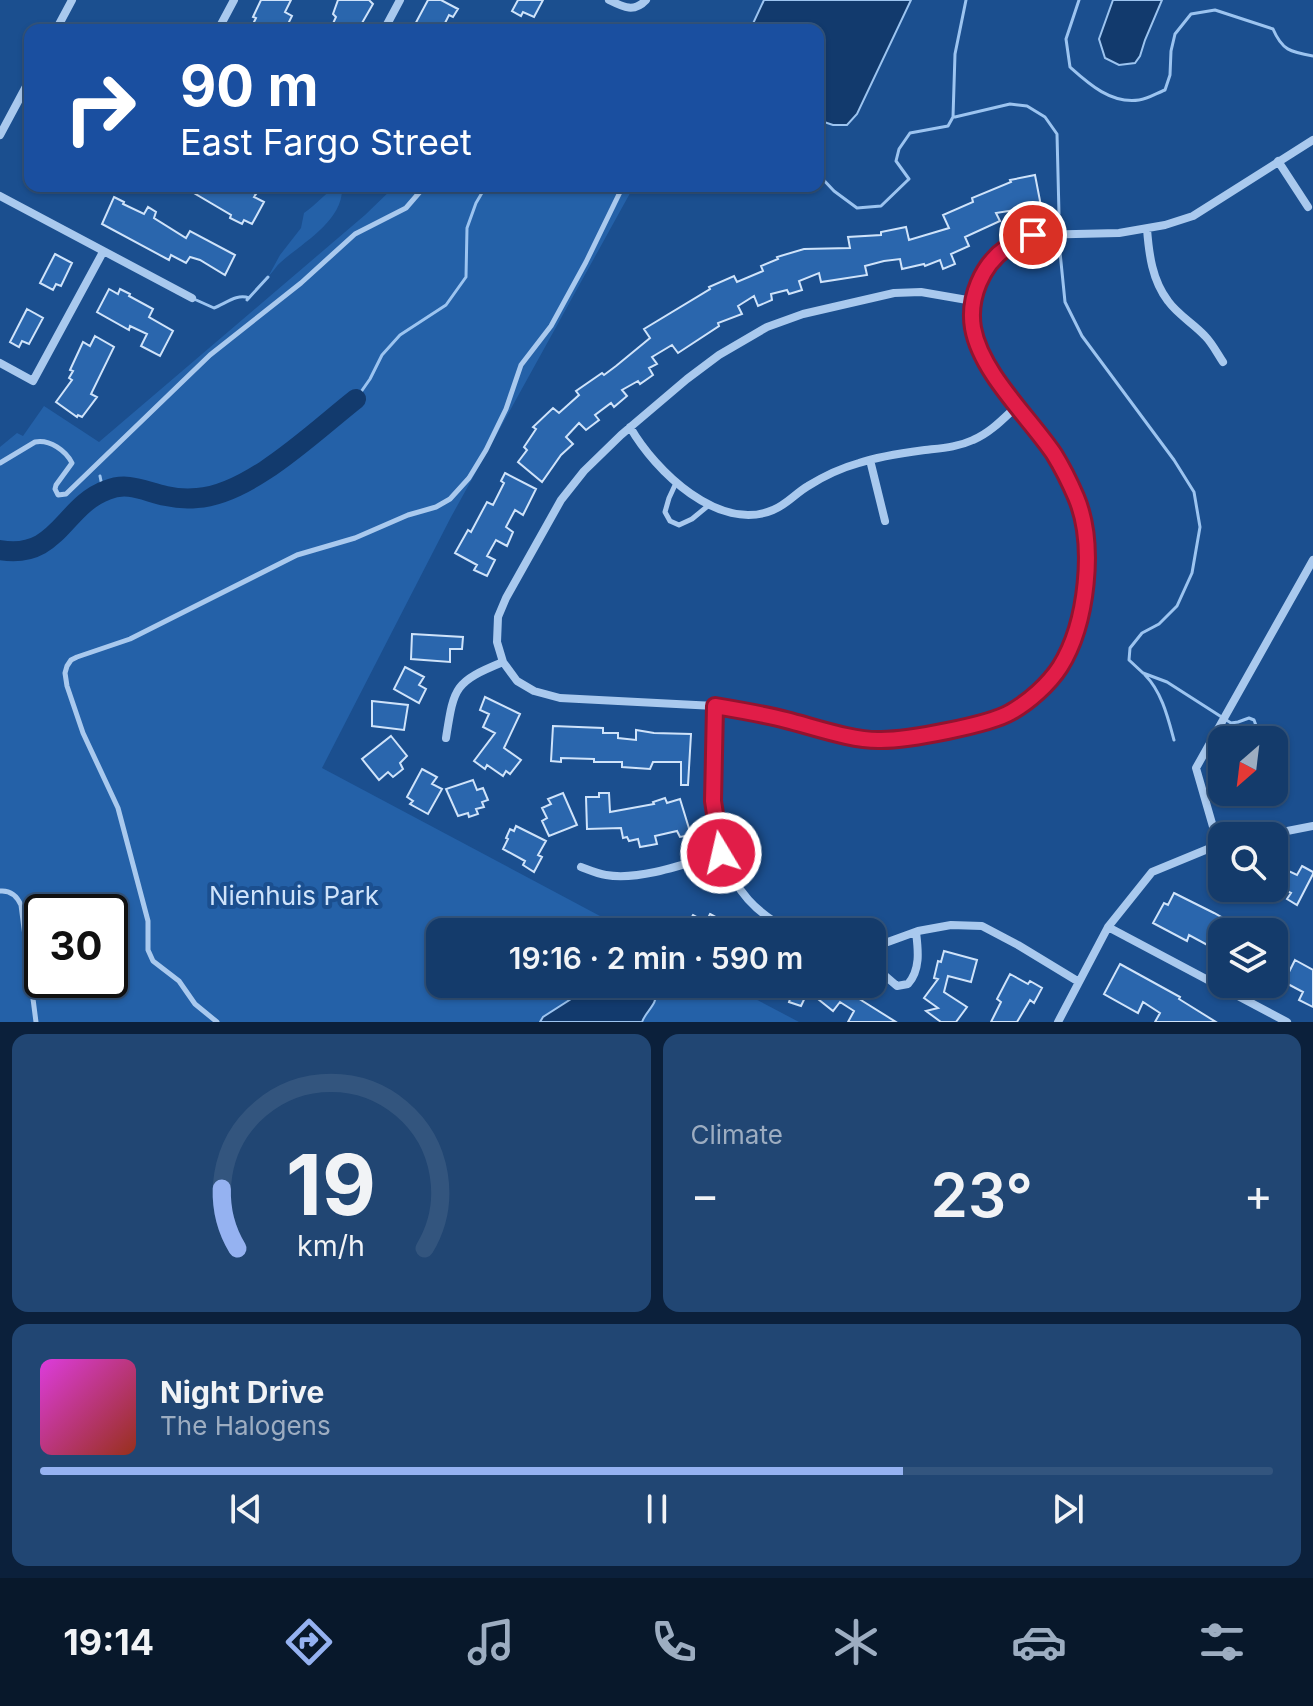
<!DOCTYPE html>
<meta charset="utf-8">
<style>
:root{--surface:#143b6b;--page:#214673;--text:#f1f3f6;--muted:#9dadc1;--line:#33557e;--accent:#95b2f1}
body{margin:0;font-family:Inter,sans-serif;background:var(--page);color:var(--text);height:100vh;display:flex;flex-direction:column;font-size:30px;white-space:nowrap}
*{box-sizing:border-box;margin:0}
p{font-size:26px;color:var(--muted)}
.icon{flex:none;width:44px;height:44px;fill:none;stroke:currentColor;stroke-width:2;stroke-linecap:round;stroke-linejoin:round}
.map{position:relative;height:1022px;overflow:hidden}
.drawer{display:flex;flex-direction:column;gap:12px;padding:12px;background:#0b203b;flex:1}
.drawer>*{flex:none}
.banner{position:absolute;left:24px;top:24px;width:800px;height:168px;border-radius:16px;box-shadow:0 2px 6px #0004,0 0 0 2px var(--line);background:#1a4fa0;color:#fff;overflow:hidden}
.needle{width:52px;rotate:208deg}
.controls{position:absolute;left:1208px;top:726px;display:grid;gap:16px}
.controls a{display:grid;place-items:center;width:80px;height:80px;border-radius:16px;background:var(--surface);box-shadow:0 2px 6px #0004,0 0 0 2px var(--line);font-size:40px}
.speed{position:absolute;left:24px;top:894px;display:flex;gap:16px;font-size:40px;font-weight:700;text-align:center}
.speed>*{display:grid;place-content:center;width:104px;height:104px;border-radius:50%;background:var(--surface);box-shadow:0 2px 6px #0004,0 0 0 2px var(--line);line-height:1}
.speed .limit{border:4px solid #111;border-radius:12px;background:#fff;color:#111}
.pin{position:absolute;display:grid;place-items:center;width:68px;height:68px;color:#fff;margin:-34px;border:4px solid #fff;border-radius:50%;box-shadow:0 2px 8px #0007}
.me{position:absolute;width:88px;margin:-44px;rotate:351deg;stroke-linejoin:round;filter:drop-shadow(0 0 6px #0008)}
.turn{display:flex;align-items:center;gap:28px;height:168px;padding:0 24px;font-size:36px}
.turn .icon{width:104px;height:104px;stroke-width:2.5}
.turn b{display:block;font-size:56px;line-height:68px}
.big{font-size:60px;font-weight:600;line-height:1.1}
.drawer .widget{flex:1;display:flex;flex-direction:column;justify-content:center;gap:12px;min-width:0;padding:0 28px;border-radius:16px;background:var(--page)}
.drawer .dial{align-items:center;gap:0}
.dial svg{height:208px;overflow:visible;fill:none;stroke:var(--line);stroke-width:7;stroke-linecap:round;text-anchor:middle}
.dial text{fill:var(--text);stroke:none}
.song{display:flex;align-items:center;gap:24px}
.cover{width:96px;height:96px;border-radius:12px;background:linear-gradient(135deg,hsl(300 70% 55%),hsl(10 70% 35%))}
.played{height:8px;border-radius:4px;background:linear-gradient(90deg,var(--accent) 70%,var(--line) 70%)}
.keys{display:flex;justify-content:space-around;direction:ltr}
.heat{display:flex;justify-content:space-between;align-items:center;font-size:44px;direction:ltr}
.drawer .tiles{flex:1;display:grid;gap:12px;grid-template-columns:1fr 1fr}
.widget:last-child{grid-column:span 2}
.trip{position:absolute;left:426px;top:918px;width:460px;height:80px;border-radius:16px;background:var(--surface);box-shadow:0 2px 6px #0004,0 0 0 2px var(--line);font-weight:600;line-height:80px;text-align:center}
.dock{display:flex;height:128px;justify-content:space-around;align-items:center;background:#08182b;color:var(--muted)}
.dock .icon{width:56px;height:56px}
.dock .current{color:var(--accent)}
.dock b{font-size:36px;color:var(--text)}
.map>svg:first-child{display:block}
.green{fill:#2461a8;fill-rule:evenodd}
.water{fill:#123a6d;stroke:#9cc4f0;stroke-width:2}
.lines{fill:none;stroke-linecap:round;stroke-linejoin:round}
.stream{stroke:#9cc4f0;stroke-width:3}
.river{stroke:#123a6d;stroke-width:20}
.building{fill:#2a66ad;stroke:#cfe3fa;stroke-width:2}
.lane{stroke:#a9c9ee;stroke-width:5}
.street{stroke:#a9c9ee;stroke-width:8}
.route-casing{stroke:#92132f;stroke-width:20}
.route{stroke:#e11d48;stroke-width:14}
.labels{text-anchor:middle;stroke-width:8;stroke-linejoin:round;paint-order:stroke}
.park-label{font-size:26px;fill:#cfe3fa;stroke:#1b4f8f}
</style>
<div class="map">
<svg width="1313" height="1022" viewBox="0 0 1313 1022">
<rect width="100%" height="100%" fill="#1b4f8f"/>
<path class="green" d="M338,186L342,188C343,221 302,243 281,262C276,266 273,272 268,277L280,255L301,228L304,213C316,205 326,192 338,186Z
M395,186H634L451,517L322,768L630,932H440V984H727L799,1022H0V447L17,433L23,436L44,406L99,442L365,215ZM42,912H110V980H42Z"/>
<path class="water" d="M764,0H911L857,114L847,125H833L818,120V30H750Z
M1113,0H1162L1145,40L1140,56L1135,63L1119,65L1105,58L1099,39Z
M583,984H641L656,993C657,1005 646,1011 642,1022H540L543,1017L571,999Z"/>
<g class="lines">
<path class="stream" d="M1079,0L1066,39L1070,67C1089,84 1111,104 1139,100C1148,99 1157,93 1165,90L1170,75L1171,51L1175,34L1191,14L1215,10L1273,29C1282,50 1290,52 1313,56
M955,117L1010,104L1027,106L1045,117L1057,134L1059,214
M818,174L834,191L857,208L881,206L909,179L896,161L899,149L910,133L948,126L953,117L955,54L966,0
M1060,252L1065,302L1082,336L1174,460L1194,492L1200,527L1192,573L1177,606L1159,624L1142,633L1130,648L1129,660L1143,673L1167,682L1231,723L1238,722L1249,718L1254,720L1258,731
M194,299L214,308C225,304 237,293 249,298
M247,300L268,277
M356,399L370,379L382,355L400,335L446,305L466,277L467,228L476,203L486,186
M100,476L103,491
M1145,675C1162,692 1168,718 1174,740"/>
<path class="river" d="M0,550C58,560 63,506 107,490C128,481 146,492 166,496C175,498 187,499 197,498C250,495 315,431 356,399"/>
</g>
<path class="building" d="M261,0H291L285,12L292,16L285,30H250L256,18L253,17Z
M338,0H369L373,4L358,30H330L336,17L333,14Z
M428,0H441L458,9L453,17L449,15L443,27L440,25L438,30H412Z
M518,0H543L534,17L523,12L521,16L512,11Z
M1035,175L1041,206L996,213L1000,221L965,237L969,246L951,254L955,264L943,269L940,260L925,266L924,264L902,269L900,259L884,261L865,266L867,275L821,282L819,273L799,281L802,290L789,294L787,290L771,294L772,300L758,306L754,296L738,306L742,314L718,323L719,326L678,353L672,345L652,357L657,364L649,368L653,375L640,384L638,381L622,390L627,396L614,407L611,403L595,415L599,420L586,430L579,423L566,437L573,444L561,455L542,482L518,462L527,450L524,447L536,429L533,427L553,408L559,413L579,395L576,391L602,373L604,375L616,366L650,338L644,329L710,289L709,287L734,276L737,282L763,271L761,266L778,259L777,257L804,249L850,248L848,237L881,235V232L906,227L909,240L949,228L943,215L973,202L972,198L1011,182L1010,180Z
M182,186H241L256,194L254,197L264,202L252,224L244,220L242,224L230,218L231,215Z
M114,197L124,202L123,204L144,214L148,207L156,212L154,218L186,238L190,231L235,255L225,275L200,260L190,257L186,263L171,255L169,260L102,224Z
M55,254L72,263L61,286L56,284L53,290L40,283Z
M109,289L118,294L120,289L130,294L129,296L153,309L149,317L173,331L160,356L141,346L147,334L130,326L129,330L97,312Z
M27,309L43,318L29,344L22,341L19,347L10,342Z
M95,336L114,347L91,394L97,397L82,417L78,415L77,417L56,402L72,380L69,378L73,371L70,370L83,342L90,346Z
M505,473L536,489L523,515L515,510L506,527L513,532L507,546L496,540L487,556L495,560L487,576L474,570L477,565L455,553L468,530L471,532L487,502L493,505L504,483L501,481Z
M412,634L463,637L462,649H450V662L411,659Z
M405,667L424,677L419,685L426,689L419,703L394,689Z
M485,697L520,714L504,748L521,760L510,774L506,771L503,776L487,765L485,769L474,761L495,733L483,727L489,714L480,710Z
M372,701L408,705L404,730L372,726Z
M553,726L603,728V733H618V738L636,740V730L654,733L691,734L688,785H681V762H653L650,769L622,767V762H594V759L561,758V762L551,761Z
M391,736L407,756L400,763L403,769L393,777L388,772L379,780L362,759Z
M422,769L437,777L432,784L442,789L428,814L410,804L413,801L407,797Z
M473,780L477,790L483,788L488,800L482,802L484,807L476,809L478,814L469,817L468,813L458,816L446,789Z
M563,793L577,825L549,836L542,821L547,818L542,808L551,804L548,799Z
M599,793H609L610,812L654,804L653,802L665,798L667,803L680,799L691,835L680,837L677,831L655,836L657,844L640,847L638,839L629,841L627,837L623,838L621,828L587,829L586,797H599Z
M516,826L546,841L538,855L542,857L534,872L523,865L525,861L503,849L508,839L506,838L510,829L514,831Z
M1302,866L1313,872V874L1297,905L1287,899L1291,893L1274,885V878L1280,867L1297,875Z
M1174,893L1214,913L1248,932H1222V960L1210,954L1213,948L1189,935L1187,941L1153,923L1164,903L1168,905Z
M710,914L723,921L722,924L735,932H683L693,915L706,922Z
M944,951L977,960L971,982L948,976L944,992L967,1007L956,1022H941L926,1011L938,1008L924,998L938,979L934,978L938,961L941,962Z
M1295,960L1313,970V1007L1299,1000L1303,992L1284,982Z
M1120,964L1180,997L1179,999L1216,1022H1155L1160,1013L1143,1002L1138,1013L1104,994Z
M1010,974L1028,984L1030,981L1042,988L1034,1003L1030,1000L1017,1022H991L1001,1002L997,999Z
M764,984H861L853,995L896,1022H848L854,1011L840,1002L833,1011L808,991L801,1006L789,1002L791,996Z"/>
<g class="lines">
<path class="lane" d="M0,463L35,442C50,439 66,451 72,463L56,485L55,489L58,495L66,494L210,355L301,283L355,234L406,208L425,186
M676,483L669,498L665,512L670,521L679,525L692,519L709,505
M0,891C11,890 17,896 21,905L36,1022
M217,1022L195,1004L179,981L153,961L148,950V921L118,808L83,733L67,686L65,673L67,666L71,660L77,657L130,639L297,555L355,538L408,515L436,507L450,499L469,478L486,450L506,409L521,365L551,326L586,262L623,186"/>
<path class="street" d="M609,0C623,7 634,13 646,0
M56,30L72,0
M218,30L234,0
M384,30L400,0
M0,135L30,79
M1278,161L1308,207
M0,196L192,298
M1147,229C1149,254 1152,280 1168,301C1178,315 1193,323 1205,336C1212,343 1217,353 1223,362
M973,301L921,292L894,293L803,314L767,327L719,355L687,379L621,435L584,471L561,500L506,598L498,617L497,642L503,662L517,681L534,691L560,698L715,706L757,712L838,734L879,741L912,736L973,724L1010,713L1036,694L1060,668L1073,639L1087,589V541L1077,500L1055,455L1017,406L977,346L972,325L973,301L983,271L1007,247L1033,235L1119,233L1165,225L1193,216L1313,140
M0,363L33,381L103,252
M630,427C655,471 719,533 773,510C786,505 796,493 808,486C824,476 841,468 859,463C880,456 903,453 925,450C942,448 958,447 973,440C990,433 1003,419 1017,406
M870,460L885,521
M715,706L713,801L721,853
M446,738C454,687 454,682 503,662
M1262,836L1313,826
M1218,844L1196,768L1313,560
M581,867C589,870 598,874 606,875C640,881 688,863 721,853C737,892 754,912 792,932
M1108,927L1287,1022
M872,945L885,943L918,931L951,925L982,926L1018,945L1079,982
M872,955L883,974L897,986L908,984C921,969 918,949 916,932
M1058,1022L1108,927L1152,872L1220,844"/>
</g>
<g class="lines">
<defs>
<path id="route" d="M721,853L713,801L715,706C739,710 763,714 786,720C814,727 853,741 881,740C908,740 989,725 1011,712C1029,702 1049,684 1060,667C1087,624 1096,544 1076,497C1070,483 1062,467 1054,454C1029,417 981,373 973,328C968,298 982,265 1006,248C1013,242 1025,239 1033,235"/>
</defs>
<use href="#route" class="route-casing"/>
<use href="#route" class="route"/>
</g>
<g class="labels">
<g class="park-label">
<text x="294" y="905">Nienhuis Park</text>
</g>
</g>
</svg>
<div class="controls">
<a><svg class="needle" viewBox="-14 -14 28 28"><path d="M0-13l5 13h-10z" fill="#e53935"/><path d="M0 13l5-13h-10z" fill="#9dadc1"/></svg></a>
<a><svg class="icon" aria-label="search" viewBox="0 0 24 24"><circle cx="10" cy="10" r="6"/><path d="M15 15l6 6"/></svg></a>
<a><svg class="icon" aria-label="layers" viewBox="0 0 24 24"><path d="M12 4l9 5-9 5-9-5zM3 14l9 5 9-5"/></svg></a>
</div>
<div class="speed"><div class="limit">30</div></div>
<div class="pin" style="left:1033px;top:235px;background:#d93025"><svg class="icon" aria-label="arrive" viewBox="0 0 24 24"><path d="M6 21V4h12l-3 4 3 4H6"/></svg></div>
<svg class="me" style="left:721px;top:853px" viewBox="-20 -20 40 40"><circle r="17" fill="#e11d48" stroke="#fff" stroke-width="3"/><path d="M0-11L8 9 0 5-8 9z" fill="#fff"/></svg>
<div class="trip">19:16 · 2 min · 590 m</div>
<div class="banner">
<div class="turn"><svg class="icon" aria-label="right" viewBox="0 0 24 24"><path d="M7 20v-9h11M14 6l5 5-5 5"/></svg><div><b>90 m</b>East Fargo Street</div></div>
</div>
</div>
<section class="drawer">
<div class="tiles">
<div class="widget dial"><svg viewBox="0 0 100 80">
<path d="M14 69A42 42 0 1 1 86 69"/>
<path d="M14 69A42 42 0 0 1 8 46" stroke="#95b2f1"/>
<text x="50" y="56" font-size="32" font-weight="700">19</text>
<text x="50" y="72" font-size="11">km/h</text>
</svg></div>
<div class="widget"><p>Climate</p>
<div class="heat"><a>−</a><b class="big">23°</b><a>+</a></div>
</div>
<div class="widget">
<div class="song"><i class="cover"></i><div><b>Night Drive</b><p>The Halogens</p></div></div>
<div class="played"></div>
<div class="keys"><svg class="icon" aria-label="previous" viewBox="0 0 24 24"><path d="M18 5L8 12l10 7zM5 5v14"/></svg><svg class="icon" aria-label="pause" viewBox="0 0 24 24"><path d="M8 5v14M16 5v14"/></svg><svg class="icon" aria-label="next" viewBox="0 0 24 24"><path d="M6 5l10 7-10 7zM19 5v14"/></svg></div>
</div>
</div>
</section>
<nav class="dock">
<b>19:14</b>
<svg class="icon current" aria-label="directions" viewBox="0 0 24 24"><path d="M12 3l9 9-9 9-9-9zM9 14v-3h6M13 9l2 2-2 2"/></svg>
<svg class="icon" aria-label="music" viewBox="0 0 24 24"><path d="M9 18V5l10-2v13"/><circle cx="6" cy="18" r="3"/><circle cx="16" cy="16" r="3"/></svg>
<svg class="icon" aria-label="phone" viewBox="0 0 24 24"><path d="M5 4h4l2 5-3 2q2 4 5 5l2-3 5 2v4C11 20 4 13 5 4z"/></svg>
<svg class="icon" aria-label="climate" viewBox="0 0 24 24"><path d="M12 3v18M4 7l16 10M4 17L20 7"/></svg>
<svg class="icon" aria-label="car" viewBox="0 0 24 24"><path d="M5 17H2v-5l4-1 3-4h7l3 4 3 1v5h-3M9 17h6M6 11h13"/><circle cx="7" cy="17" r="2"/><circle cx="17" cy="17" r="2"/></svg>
<svg class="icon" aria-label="filters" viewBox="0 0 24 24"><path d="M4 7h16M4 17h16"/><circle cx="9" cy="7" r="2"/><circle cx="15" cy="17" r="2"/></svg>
</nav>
